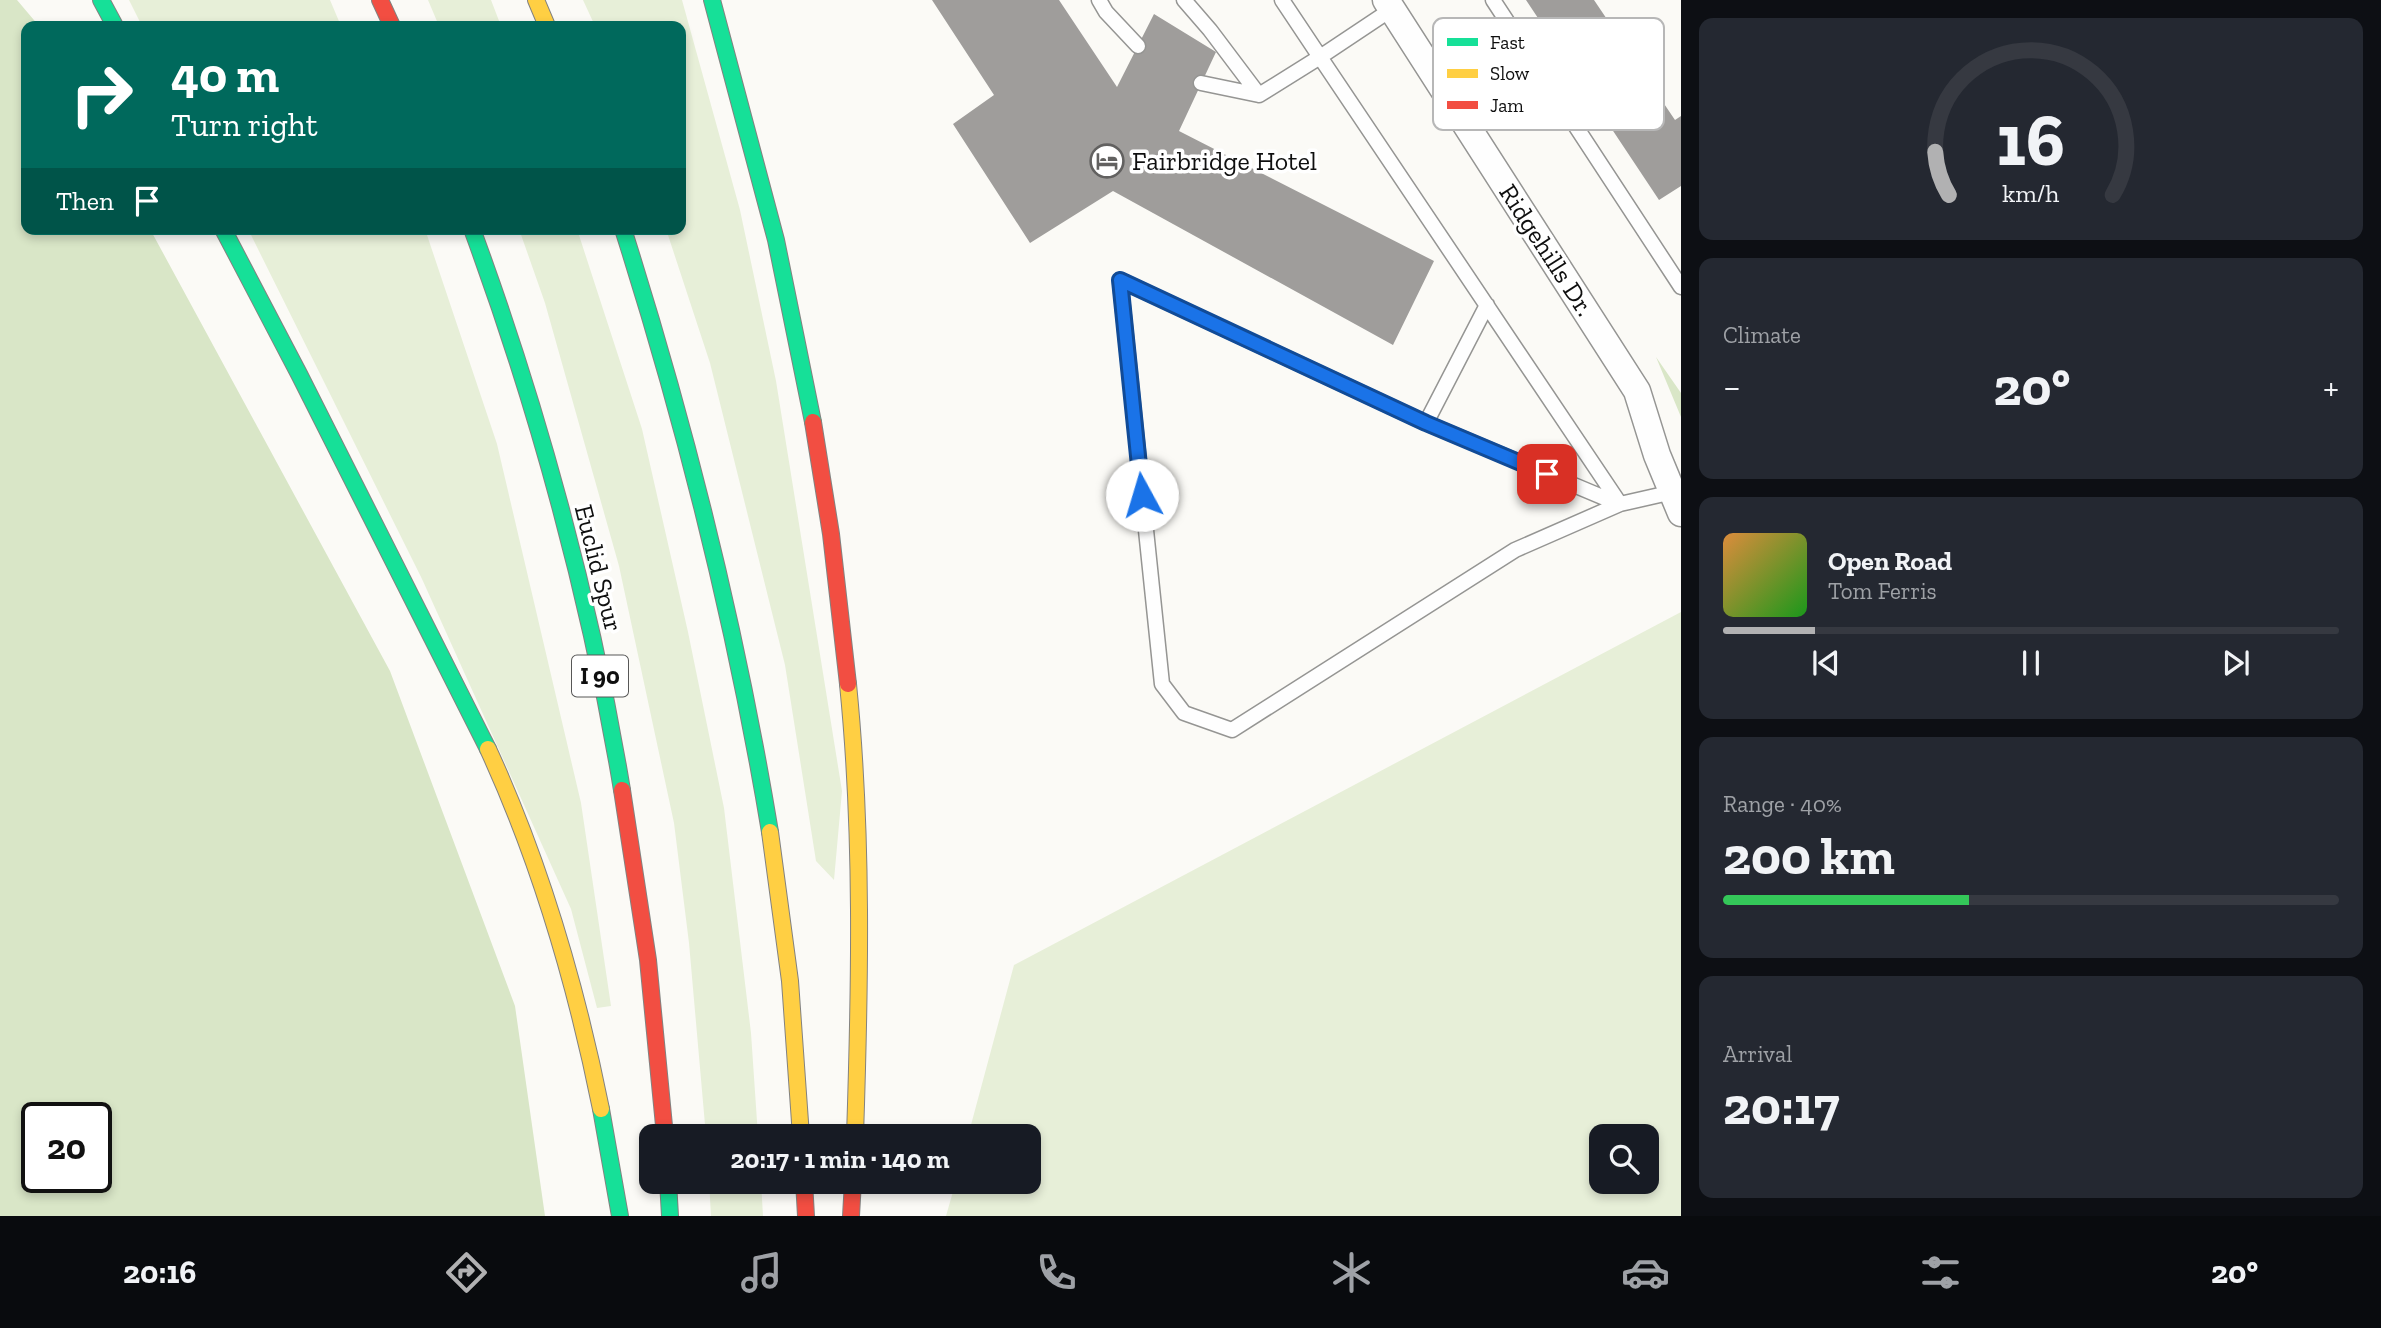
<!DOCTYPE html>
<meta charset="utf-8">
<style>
:root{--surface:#171b24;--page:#242831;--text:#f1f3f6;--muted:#9ea1a6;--line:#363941;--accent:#b1b1b2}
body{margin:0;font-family:"Zilla Slab",serif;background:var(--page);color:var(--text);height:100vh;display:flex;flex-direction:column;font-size:26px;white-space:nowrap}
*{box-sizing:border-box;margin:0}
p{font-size:23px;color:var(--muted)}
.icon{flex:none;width:38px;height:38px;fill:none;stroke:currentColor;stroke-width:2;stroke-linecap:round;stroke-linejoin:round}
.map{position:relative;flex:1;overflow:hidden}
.details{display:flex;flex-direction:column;gap:18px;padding:18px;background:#0d0f14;width:700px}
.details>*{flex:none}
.hud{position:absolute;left:21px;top:21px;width:665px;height:214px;border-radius:14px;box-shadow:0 4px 10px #0003;background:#00695c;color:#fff;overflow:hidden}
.fabs{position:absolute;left:1589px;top:1124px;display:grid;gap:14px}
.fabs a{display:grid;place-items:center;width:70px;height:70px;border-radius:14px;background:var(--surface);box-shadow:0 4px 10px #0003;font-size:35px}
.speed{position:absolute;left:21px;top:1102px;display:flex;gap:14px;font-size:35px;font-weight:700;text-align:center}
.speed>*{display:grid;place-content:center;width:91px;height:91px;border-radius:50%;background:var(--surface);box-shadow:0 4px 10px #0003;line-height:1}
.speed .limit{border:4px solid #111;border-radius:10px;background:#fff;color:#111}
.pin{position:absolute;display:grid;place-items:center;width:60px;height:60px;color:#fff;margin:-30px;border-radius:14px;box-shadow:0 4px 10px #0006}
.me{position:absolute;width:77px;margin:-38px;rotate:354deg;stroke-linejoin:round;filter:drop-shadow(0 0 5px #0008)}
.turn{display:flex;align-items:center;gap:24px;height:147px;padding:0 35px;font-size:32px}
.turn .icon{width:91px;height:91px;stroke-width:2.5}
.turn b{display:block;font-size:49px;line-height:60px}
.then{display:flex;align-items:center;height:66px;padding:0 35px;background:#0003;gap:14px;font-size:26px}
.big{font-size:52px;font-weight:800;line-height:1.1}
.details .widget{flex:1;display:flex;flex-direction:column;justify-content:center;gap:10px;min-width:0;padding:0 24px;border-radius:14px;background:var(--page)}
.details .dial{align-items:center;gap:0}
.dial svg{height:182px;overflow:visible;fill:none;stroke:var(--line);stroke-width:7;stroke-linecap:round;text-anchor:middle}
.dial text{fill:var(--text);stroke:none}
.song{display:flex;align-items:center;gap:21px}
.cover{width:84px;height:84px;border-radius:10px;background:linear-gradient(135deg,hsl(30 70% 55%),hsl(120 70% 35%))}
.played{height:7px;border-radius:4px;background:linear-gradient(90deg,var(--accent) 15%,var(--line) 15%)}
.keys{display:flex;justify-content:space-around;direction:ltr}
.heat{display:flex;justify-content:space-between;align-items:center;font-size:38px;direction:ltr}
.charge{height:10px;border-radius:5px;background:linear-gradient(90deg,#34c759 40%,var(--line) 0)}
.trip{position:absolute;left:639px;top:1124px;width:402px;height:70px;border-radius:14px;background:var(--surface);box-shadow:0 4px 10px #0003;font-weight:800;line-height:70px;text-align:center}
.menu{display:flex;height:112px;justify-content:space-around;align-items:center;background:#090b0e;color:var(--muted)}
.menu .icon{width:49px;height:49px}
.menu .on{color:var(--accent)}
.menu b{font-size:32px;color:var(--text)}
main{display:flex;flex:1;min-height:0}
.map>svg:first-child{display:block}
.green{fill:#e7efd8;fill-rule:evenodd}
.forest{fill:#d9e6c7;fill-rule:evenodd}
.building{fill:#9f9d9b}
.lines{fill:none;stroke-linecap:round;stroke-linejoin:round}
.lane-casing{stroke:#959593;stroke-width:17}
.street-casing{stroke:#959593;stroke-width:29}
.fast-casing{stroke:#838280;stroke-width:18}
.slow-casing{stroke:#838280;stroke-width:18}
.jam-casing{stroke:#838280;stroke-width:18}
.lane{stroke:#fefefe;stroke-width:14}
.street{stroke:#fefefe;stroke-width:26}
.fast{stroke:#16e098;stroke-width:16}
.slow{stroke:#ffcf43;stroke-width:16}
.jam{stroke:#f24e42;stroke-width:16}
.route-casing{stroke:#114b97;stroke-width:18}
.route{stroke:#1a73e8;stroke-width:12}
.labels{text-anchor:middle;stroke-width:7;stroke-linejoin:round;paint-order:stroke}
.shield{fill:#fff;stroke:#575757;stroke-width:2}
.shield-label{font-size:24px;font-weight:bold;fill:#0f0f0f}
.poi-label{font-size:26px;fill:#0f0f0f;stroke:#fff;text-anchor:start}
.street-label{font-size:26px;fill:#0f0f0f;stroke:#fff}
.key{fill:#fff;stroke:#b7b7b7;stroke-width:2}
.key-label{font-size:19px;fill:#0f0f0f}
</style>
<main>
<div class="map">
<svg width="1681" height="1216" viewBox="0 0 1681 1216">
<rect width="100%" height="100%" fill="#fbfaf6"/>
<path class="green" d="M129,0H330L341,26H142Z
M428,0H491L501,26H439Z
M583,0H682L740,210L776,381L842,791L834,880L816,861L785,665L710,363L666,229H681V26H595Z
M248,229H425L497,444L581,803L611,1006L597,1008L571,909L422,579Z
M519,229H577L642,429L688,632L724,808L751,1033L758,1136H706L689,943L674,823L619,566L545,303Z
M1681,612V1216H946L956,1181H1029V1136H968L1014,965ZM1601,1136H1647V1181H1601Z
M709,1181H761L763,1216H711Z"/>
<path class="forest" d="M0,0H17L39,26H26V229H150L390,671L515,1006L545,1216H0ZM37,1118H96V1178H37Z
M1656,357L1681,393V417Z"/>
<path class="building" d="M932,0H1059L1117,87L1154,14L1216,52L1179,131L1434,261L1393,345L1113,191L1030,243L953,124L994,95Z
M1526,0H1594L1675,120L1681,116V186L1659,200Z"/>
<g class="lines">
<defs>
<path id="lane" d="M1099,0L1106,12L1138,46
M1184,0L1210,30L1259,95
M1282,0L1320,57L1392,9
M1493,0L1681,287
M1201,83L1259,95L1320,57L1620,504L1673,492
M1487,305L1426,423L1120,280L1162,684L1184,713L1232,730L1515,550L1620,504
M1426,423L1619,504"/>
<path id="street" d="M1386,0L1637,391L1657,455L1681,513"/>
<path id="fast" d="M101,0L115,26
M712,0L776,240L813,422
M223,229L299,374L488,749
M472,229C538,408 591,602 622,790
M623,229C686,427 736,627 770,832
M601,1109L620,1216
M668,1181L670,1216"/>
<path id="slow" d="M536,0L547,26
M848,684C863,834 860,985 855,1136
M488,749C541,864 576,985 601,1109
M770,832L790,981L801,1136"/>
<path id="jam" d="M380,0L392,26
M813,422L831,534L848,684
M622,790L648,960L665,1136
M804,1181L806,1216
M851,1216L853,1181"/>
</defs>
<use href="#lane" class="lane-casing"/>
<use href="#street" class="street-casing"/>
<use href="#fast" class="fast-casing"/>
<use href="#slow" class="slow-casing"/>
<use href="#jam" class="jam-casing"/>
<use href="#lane" class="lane"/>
<use href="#street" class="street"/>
<use href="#fast" class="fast"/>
<use href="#slow" class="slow"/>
<use href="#jam" class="jam"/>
</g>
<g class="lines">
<defs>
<path id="route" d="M1142,495L1120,280L1426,423L1547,474"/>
</defs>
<use href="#route" class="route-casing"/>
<use href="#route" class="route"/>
</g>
<defs>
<symbol id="hotel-ring" viewBox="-11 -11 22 22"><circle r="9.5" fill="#fff" stroke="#626160" stroke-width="1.5"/><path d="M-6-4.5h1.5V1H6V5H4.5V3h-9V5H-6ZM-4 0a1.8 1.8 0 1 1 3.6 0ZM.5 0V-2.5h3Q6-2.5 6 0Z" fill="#626160"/></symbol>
</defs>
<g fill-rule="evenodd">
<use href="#hotel-ring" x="1088" y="142" width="38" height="38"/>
</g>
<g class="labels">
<rect class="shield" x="572" y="655.5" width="56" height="41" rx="5"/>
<g class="shield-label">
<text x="600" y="684">I 90</text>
</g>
<g class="poi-label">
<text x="1132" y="170">Fairbridge Hotel</text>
</g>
<g class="street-label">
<text transform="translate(1547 250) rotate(57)" y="9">Ridgehills Dr.</text>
<text transform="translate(599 568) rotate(76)" y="9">Euclid Spur</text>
</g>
</g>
<rect x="1433" y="18" width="231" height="112" rx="10" class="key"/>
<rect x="1447" y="38" width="31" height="8" fill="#16e098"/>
<rect x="1447" y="69" width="31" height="9" fill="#ffcf43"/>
<rect x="1447" y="101" width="31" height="8" fill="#f24e42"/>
<g class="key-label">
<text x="1490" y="49">Fast</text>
<text x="1490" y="80">Slow</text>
<text x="1490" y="112">Jam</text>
</g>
</svg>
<div class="fabs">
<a><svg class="icon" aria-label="search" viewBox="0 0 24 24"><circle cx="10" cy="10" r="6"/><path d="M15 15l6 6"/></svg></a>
</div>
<div class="speed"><div class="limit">20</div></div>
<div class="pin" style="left:1547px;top:474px;background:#d93025"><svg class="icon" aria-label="arrive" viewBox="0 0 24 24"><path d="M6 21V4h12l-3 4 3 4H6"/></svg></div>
<svg class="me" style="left:1142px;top:495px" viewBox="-20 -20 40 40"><circle r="19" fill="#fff"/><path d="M0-13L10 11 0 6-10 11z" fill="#1a73e8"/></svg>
<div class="trip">20:17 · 1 min · 140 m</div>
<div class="hud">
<div class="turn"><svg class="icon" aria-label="right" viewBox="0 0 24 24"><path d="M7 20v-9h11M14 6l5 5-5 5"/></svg><div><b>40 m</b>Turn right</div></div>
<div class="then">Then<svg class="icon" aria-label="arrive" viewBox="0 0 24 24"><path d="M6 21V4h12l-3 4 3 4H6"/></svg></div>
</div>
</div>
<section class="details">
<div class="widget dial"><svg viewBox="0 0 100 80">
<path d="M14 69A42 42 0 1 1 86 69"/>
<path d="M14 69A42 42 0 0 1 8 50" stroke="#b1b1b2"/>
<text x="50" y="56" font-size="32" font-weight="700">16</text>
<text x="50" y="72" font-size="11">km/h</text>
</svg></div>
<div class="widget"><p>Climate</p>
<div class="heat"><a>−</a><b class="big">20°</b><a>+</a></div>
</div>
<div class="widget">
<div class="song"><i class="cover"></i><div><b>Open Road</b><p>Tom Ferris</p></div></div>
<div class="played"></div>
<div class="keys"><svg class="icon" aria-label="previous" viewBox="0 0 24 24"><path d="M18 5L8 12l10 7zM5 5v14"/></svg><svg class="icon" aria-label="pause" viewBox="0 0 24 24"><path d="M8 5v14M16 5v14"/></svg><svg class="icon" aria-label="next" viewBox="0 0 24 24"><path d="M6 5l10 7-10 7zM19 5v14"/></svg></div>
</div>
<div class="widget"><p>Range · 40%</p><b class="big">200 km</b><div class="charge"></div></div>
<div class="widget"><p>Arrival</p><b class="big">20:17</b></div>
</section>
</main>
<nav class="menu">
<b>20:16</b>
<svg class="icon on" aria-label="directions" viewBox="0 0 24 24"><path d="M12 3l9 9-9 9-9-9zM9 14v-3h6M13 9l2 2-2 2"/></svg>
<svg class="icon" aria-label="music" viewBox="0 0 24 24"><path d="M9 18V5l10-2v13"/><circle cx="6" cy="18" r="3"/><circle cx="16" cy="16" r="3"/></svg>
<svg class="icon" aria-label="phone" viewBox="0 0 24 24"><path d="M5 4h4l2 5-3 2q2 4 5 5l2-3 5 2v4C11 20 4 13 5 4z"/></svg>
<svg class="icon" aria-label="climate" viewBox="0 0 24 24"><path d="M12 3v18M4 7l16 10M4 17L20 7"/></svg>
<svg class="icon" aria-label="car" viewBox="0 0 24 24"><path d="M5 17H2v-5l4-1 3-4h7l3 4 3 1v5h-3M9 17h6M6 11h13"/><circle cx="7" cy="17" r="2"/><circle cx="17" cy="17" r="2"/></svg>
<svg class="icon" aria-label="filters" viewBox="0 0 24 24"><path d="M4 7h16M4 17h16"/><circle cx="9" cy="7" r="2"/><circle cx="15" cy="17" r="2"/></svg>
<b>20°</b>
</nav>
